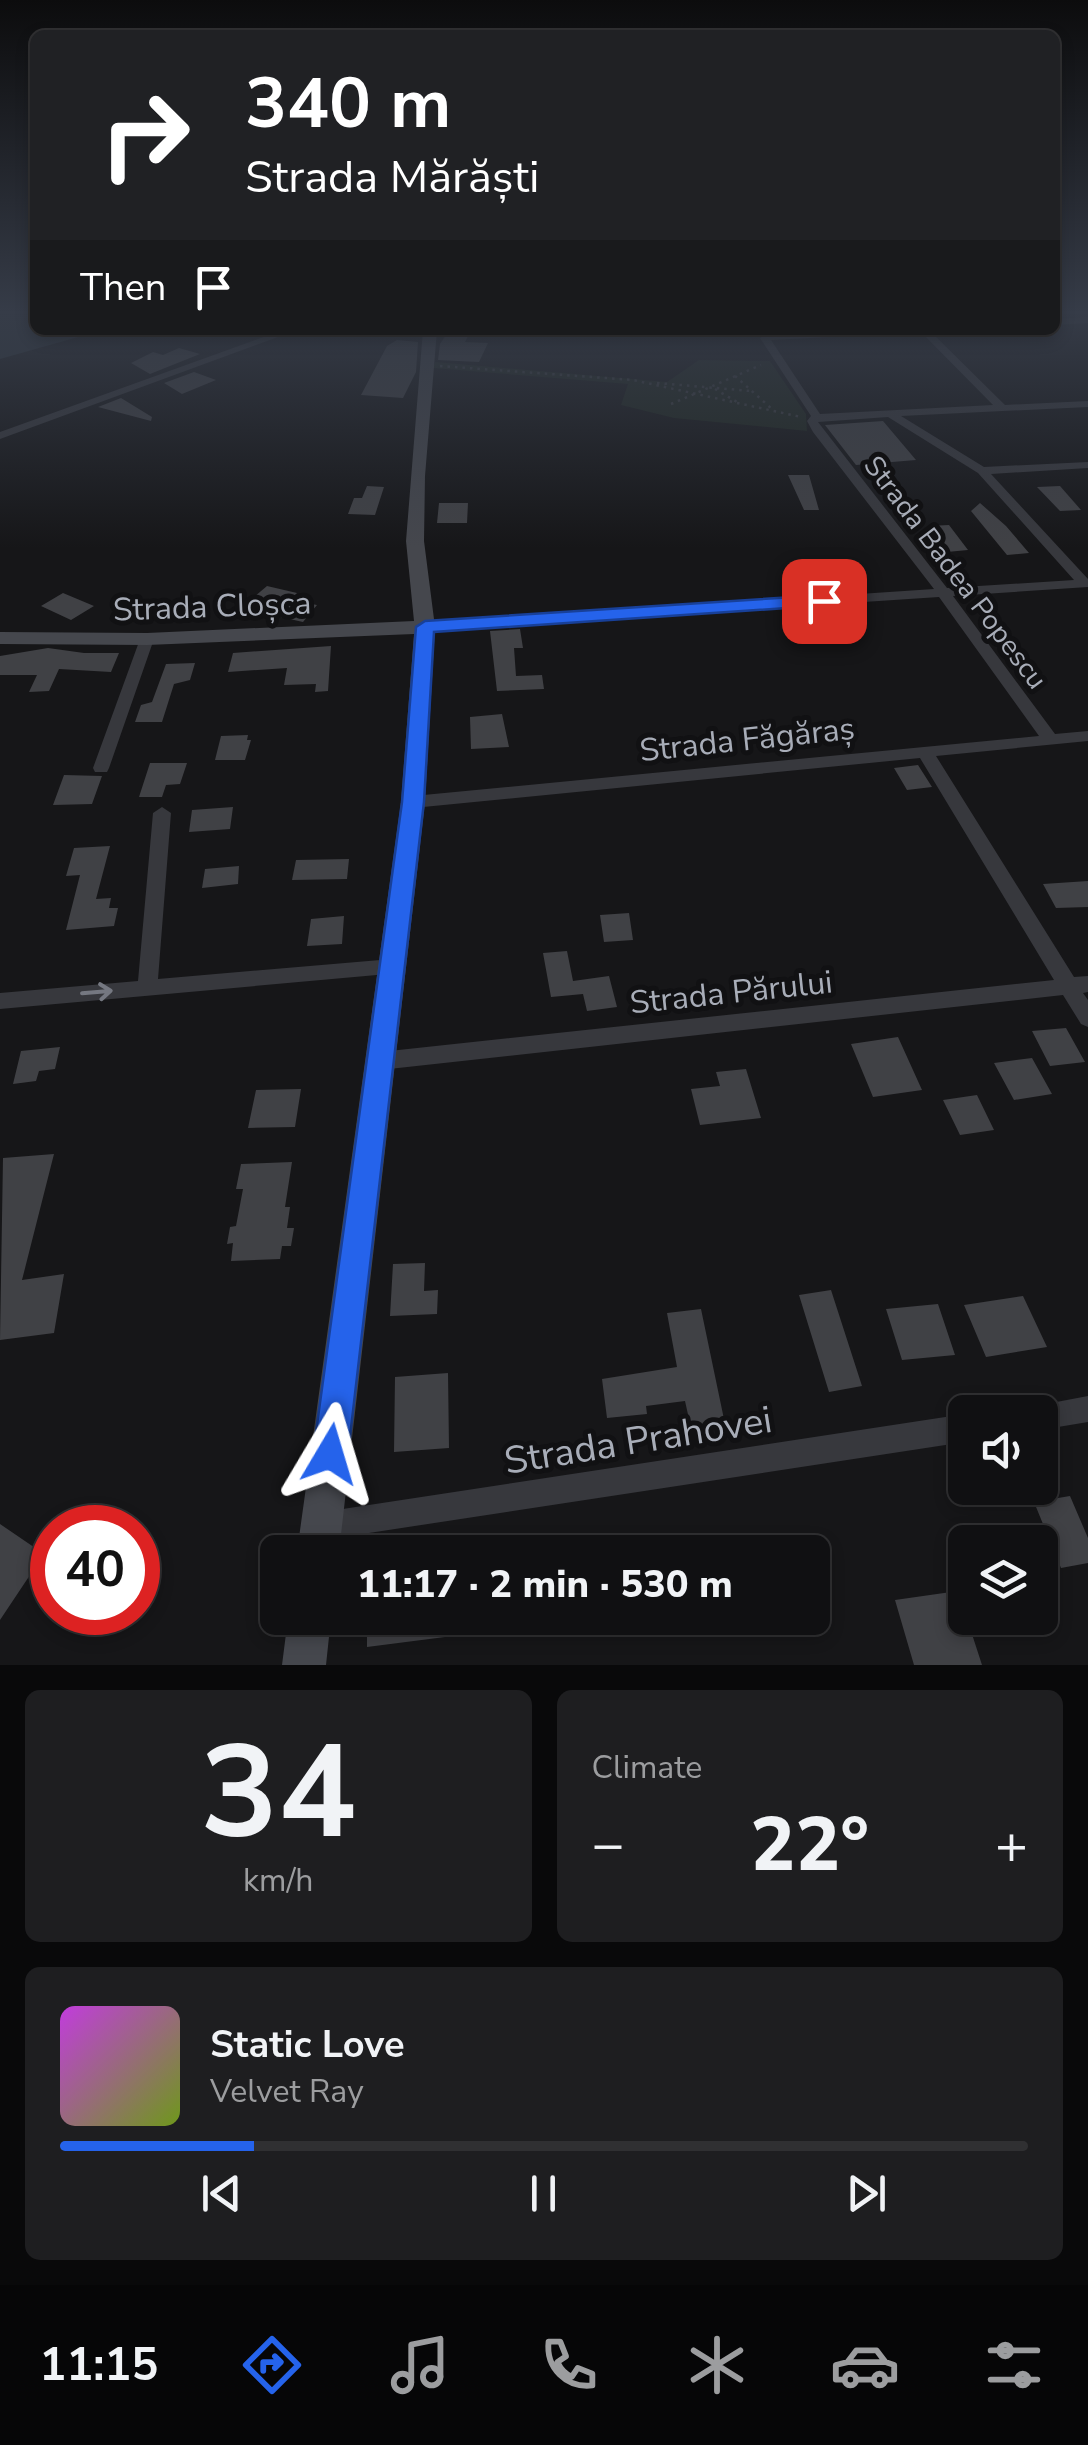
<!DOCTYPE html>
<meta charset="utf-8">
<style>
:root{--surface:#101012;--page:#1e1e20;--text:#f1f3f6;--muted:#9c9d9f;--line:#303032;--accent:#2563eb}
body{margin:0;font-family:"Nunito Sans",sans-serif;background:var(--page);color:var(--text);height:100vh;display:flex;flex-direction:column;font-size:38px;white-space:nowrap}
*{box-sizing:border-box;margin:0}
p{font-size:32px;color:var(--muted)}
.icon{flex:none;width:55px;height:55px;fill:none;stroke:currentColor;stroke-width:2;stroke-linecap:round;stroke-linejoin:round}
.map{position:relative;height:1665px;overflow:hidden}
.sheet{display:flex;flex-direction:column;gap:25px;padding:25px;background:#09090a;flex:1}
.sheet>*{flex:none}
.top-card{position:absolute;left:30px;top:30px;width:1030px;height:305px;border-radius:15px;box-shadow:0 5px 15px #0003,0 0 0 2px var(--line);background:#202124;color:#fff;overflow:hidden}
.tools{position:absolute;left:948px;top:1395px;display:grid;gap:20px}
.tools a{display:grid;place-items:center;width:110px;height:110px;border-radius:15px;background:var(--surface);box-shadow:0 5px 15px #0003,0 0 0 2px var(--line);font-size:50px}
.speed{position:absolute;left:30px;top:1505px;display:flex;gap:20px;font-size:50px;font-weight:700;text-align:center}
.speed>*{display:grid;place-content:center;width:130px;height:130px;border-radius:50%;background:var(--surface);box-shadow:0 5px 15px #0003,0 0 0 2px var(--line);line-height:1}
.speed .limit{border:15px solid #d22;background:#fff;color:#111}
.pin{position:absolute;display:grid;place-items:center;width:85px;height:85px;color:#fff;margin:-42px;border-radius:20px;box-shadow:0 5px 15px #0006}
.me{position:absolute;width:110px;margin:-55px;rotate:7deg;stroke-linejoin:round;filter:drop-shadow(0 0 8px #0008)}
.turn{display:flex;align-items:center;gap:35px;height:210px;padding:0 50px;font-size:45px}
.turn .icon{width:130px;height:130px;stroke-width:2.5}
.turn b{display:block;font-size:70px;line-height:85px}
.then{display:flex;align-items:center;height:95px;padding:0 50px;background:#0003;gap:20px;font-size:38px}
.big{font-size:75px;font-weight:800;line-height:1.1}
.sheet .widget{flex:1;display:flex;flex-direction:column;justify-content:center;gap:15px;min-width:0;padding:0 35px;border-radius:15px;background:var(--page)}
.sheet .dial{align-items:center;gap:0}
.dial b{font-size:130px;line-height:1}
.song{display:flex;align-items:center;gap:30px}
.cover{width:120px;height:120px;border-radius:15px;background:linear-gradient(135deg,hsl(290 70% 55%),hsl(80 70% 35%))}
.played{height:10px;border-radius:5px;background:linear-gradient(90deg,var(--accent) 20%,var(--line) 20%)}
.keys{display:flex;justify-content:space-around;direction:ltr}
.heat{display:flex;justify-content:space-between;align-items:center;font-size:55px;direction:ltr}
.sheet .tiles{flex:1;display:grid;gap:25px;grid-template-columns:1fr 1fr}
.widget:last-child{grid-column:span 2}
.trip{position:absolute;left:260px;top:1535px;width:570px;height:100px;border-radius:15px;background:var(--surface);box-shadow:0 5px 15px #0003,0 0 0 2px var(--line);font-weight:800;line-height:100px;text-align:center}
.dock{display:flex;height:160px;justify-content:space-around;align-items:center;background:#060607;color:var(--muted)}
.dock .icon{width:70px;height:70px}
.dock .active{color:var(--accent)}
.dock b{font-size:45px;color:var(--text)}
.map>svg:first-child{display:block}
.green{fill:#1e261f}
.water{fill:#2c353c}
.building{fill:#404145}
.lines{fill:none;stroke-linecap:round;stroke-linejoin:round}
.path{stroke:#3d3f44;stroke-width:2.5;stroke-dasharray:2.5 5;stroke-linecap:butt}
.street{fill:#37383d;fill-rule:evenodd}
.secondary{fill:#45474d;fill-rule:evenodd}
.oneway{stroke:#757881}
.route{fill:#2563eb;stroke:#184099;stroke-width:2.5}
.labels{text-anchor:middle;stroke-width:10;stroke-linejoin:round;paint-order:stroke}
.far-street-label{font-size:28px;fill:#a8adb8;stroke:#111113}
.street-label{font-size:32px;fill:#a8adb8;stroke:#111113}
.near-street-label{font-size:38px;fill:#a8adb8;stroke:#111113}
</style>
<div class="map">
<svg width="1088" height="1665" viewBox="0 0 1088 1665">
<rect width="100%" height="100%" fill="#161618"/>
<path class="green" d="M699,360L770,361L806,414L807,431L674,418L621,405L628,384L433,368L435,362L667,382Z"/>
<path class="water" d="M0,315H35V330H103L0,359Z"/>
<path class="building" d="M448,332H470L465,342L488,343L479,362L438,360L440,344Z
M397,340L418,342L416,372L403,398L361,395L387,346Z
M179,348L200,354L150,374L131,363L153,352L163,355Z
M194,372L216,380L182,394L164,383Z
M121,398L152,417L151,421L98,407Z
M883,421L916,460L856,465L825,425Z
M788,475H809L819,510H804Z
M367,486L384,487L375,515L348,514L354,498H362Z
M1060,486L1081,510L1060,511L1037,487Z
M439,503H468L467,523H437Z
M980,503L1006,526L1029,553L1007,555L971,511Z
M949,525L968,550L947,552L928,526Z
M267,586L297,593L290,600L317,605L303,622L241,608Z
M63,593L94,606L71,620L41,606Z
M520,629L523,648H514L516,676L542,675L544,689L497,691L490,631Z
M331,646L328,691L315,692L316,684L284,685L287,668L228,672L233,653Z
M48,648L84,653H119L111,672L59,669L49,691L29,692L37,675H0V656Z
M195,663L190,680L174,684L162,722H135L141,705L152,702L166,664Z
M502,714L509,747L471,749L470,717Z
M248,735L247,740H251L245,760H215L221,736Z
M150,763H187L180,784L166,785L162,797H139Z
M918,765L932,787L907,790L894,768Z
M64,775L102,776L92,804L53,805Z
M233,807L230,829L189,832L192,810Z
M110,846L96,899L111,898L109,908H118L114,926L66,930L80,875L66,876L74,848Z
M349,859L347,879L292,880L296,860Z
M239,866L238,884L202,888L205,869Z
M1088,881V907L1056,908L1043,884Z
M629,913L633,940L604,942L600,915Z
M344,916L342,944L307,946L311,919Z
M567,951L573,981L609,976L617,1007L587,1011L583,994L551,997L543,953Z
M1066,1028L1085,1062L1050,1066L1032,1031Z
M898,1037L922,1090L873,1097L851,1044Z
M60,1047L55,1069L39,1071L36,1081L13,1084L21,1051Z
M1032,1058L1052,1094L1014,1100L994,1063Z
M746,1069L761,1118L700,1125L691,1089L720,1086L716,1072Z
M301,1089L295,1127L248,1128L256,1090Z
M977,1095L994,1130L960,1135L943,1100Z
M54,1154L22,1280L64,1274L54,1333L0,1340L3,1158Z
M292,1162L285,1207H290L287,1228H294L291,1246H282L280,1259L231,1261L233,1243L227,1244L230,1227L236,1226L243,1189H236L241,1164Z
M425,1263L424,1291L438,1290L437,1314L390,1316L393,1264Z
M831,1290L862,1386L829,1392L799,1295Z
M1023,1296L1047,1347L986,1357L964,1305Z
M938,1304L955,1355L902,1360L886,1309Z
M701,1309L725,1424L691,1428L685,1401L646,1406L647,1414L607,1418L602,1379L677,1367L667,1313Z
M448,1373L449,1448L394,1452L395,1377Z
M1070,1496L1088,1538V1563L1061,1568L1034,1502Z
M0,1524L44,1554L0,1620Z
M958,1591L982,1665H914L895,1600Z
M367,1618H444L445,1637L367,1647Z"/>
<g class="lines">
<path class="path" d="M440,366L633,380L801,417
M735,376L772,409
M657,383L751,391
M715,389L737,402
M671,404L761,365"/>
<path class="street" d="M1088,317V323L1055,325V319Z
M283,330H297L0,439V432Z
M858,330H914L909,333L771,340L820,414L993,405L919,330H929L1005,405L1088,401V407L901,416L984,467L1088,462V468L991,474L1088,579V587L953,596L1055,734L1088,731V741L936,756L1074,977L1088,976V992L1083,993L1088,1000V1027L1081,1024L1063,995L380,1070L373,1067L369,1061L373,1055L380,1052L1054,980L920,758L413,808L404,802L413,796L1039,736L939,597L425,631L418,627L425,623L934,589L813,432L807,421L811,416L760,338L765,335ZM888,417L978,473L1074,580L947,588L818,422Z
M147,635L154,639L109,768L107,772H95L93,768L140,639Z
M162,807L171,813L158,979L392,959L399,961L402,967L399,973L0,1009V993L138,981L153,813Z
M1088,1396V1422L1040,1430V1412H1028L1030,1407Z
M965,1414V1442L323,1540L313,1536L309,1526L313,1516L323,1512Z"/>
<path class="secondary" d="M423,330H437L425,476L424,541L435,627L425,802L339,1552H297L401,802L414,634L147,645L0,644V632L147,633L414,621L406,541Z
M288,1618H331L326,1665H282Z"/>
</g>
<defs><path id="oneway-shaft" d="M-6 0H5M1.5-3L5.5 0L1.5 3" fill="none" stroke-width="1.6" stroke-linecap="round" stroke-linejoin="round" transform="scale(2.5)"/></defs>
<use class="oneway" href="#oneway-shaft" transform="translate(97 992) rotate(-5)"/>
<linearGradient id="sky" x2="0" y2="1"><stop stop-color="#0c0c0d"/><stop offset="0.57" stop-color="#363c48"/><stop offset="1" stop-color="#363c48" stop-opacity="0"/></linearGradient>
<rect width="1088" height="548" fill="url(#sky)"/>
<path class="route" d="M824,595L830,597V605L434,632L424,802L348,1454L343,1467L330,1472L318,1467L313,1454L402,802L416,627L425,621Z"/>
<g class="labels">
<g class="far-street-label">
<text transform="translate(956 572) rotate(53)" y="10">Strada Badea Popescu</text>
</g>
<g class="street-label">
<text transform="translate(212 606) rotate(-2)" y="11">Strada Cloșca</text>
<text transform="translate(747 739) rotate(-6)" y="11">Strada Făgăraș</text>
<text transform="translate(731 992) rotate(-6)" y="11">Strada Părului</text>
</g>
<g class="near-street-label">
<text transform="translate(638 1440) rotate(-9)" y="13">Strada Prahovei</text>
</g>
</g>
</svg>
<div class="tools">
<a><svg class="icon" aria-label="sound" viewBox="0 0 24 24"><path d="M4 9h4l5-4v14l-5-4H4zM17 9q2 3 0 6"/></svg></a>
<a><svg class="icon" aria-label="layers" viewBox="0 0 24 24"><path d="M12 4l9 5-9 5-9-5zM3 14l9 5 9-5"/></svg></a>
</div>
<div class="speed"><div class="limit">40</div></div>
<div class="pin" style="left:824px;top:601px;background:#d93025"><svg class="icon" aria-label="arrive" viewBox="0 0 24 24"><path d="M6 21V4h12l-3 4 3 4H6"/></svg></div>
<svg class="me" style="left:330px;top:1454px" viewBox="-20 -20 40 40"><path d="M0-17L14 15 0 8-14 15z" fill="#2563eb" stroke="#fff" stroke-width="4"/></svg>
<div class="trip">11:17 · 2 min · 530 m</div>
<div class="top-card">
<div class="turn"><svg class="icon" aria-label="right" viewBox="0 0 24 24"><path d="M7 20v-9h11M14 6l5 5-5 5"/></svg><div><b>340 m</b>Strada Mărăști</div></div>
<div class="then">Then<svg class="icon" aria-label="arrive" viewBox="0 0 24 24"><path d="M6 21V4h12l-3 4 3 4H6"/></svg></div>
</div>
</div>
<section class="sheet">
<div class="tiles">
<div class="widget dial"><b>34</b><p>km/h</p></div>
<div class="widget"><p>Climate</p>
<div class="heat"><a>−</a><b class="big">22°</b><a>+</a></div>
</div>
<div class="widget">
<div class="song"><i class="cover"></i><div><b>Static Love</b><p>Velvet Ray</p></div></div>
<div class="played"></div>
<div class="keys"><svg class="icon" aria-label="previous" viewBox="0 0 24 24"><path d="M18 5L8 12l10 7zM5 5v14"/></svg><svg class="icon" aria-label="pause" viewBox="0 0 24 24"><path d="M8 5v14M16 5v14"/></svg><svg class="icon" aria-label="next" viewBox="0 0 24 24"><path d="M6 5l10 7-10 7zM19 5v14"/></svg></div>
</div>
</div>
</section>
<nav class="dock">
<b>11:15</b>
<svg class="icon active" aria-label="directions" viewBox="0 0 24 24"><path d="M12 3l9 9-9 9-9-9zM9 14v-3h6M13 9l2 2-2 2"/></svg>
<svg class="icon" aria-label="music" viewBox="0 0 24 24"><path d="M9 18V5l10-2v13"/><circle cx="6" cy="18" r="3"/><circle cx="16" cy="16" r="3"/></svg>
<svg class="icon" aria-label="phone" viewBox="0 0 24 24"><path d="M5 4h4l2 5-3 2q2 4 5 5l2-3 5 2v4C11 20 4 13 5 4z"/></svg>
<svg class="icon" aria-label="climate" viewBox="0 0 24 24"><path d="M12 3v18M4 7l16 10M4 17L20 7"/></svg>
<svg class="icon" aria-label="car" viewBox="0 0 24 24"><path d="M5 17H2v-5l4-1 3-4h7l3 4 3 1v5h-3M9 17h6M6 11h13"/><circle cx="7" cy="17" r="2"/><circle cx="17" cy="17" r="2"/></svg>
<svg class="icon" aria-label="filters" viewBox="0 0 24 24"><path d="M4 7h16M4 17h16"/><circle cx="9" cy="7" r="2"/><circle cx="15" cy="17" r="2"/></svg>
</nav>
